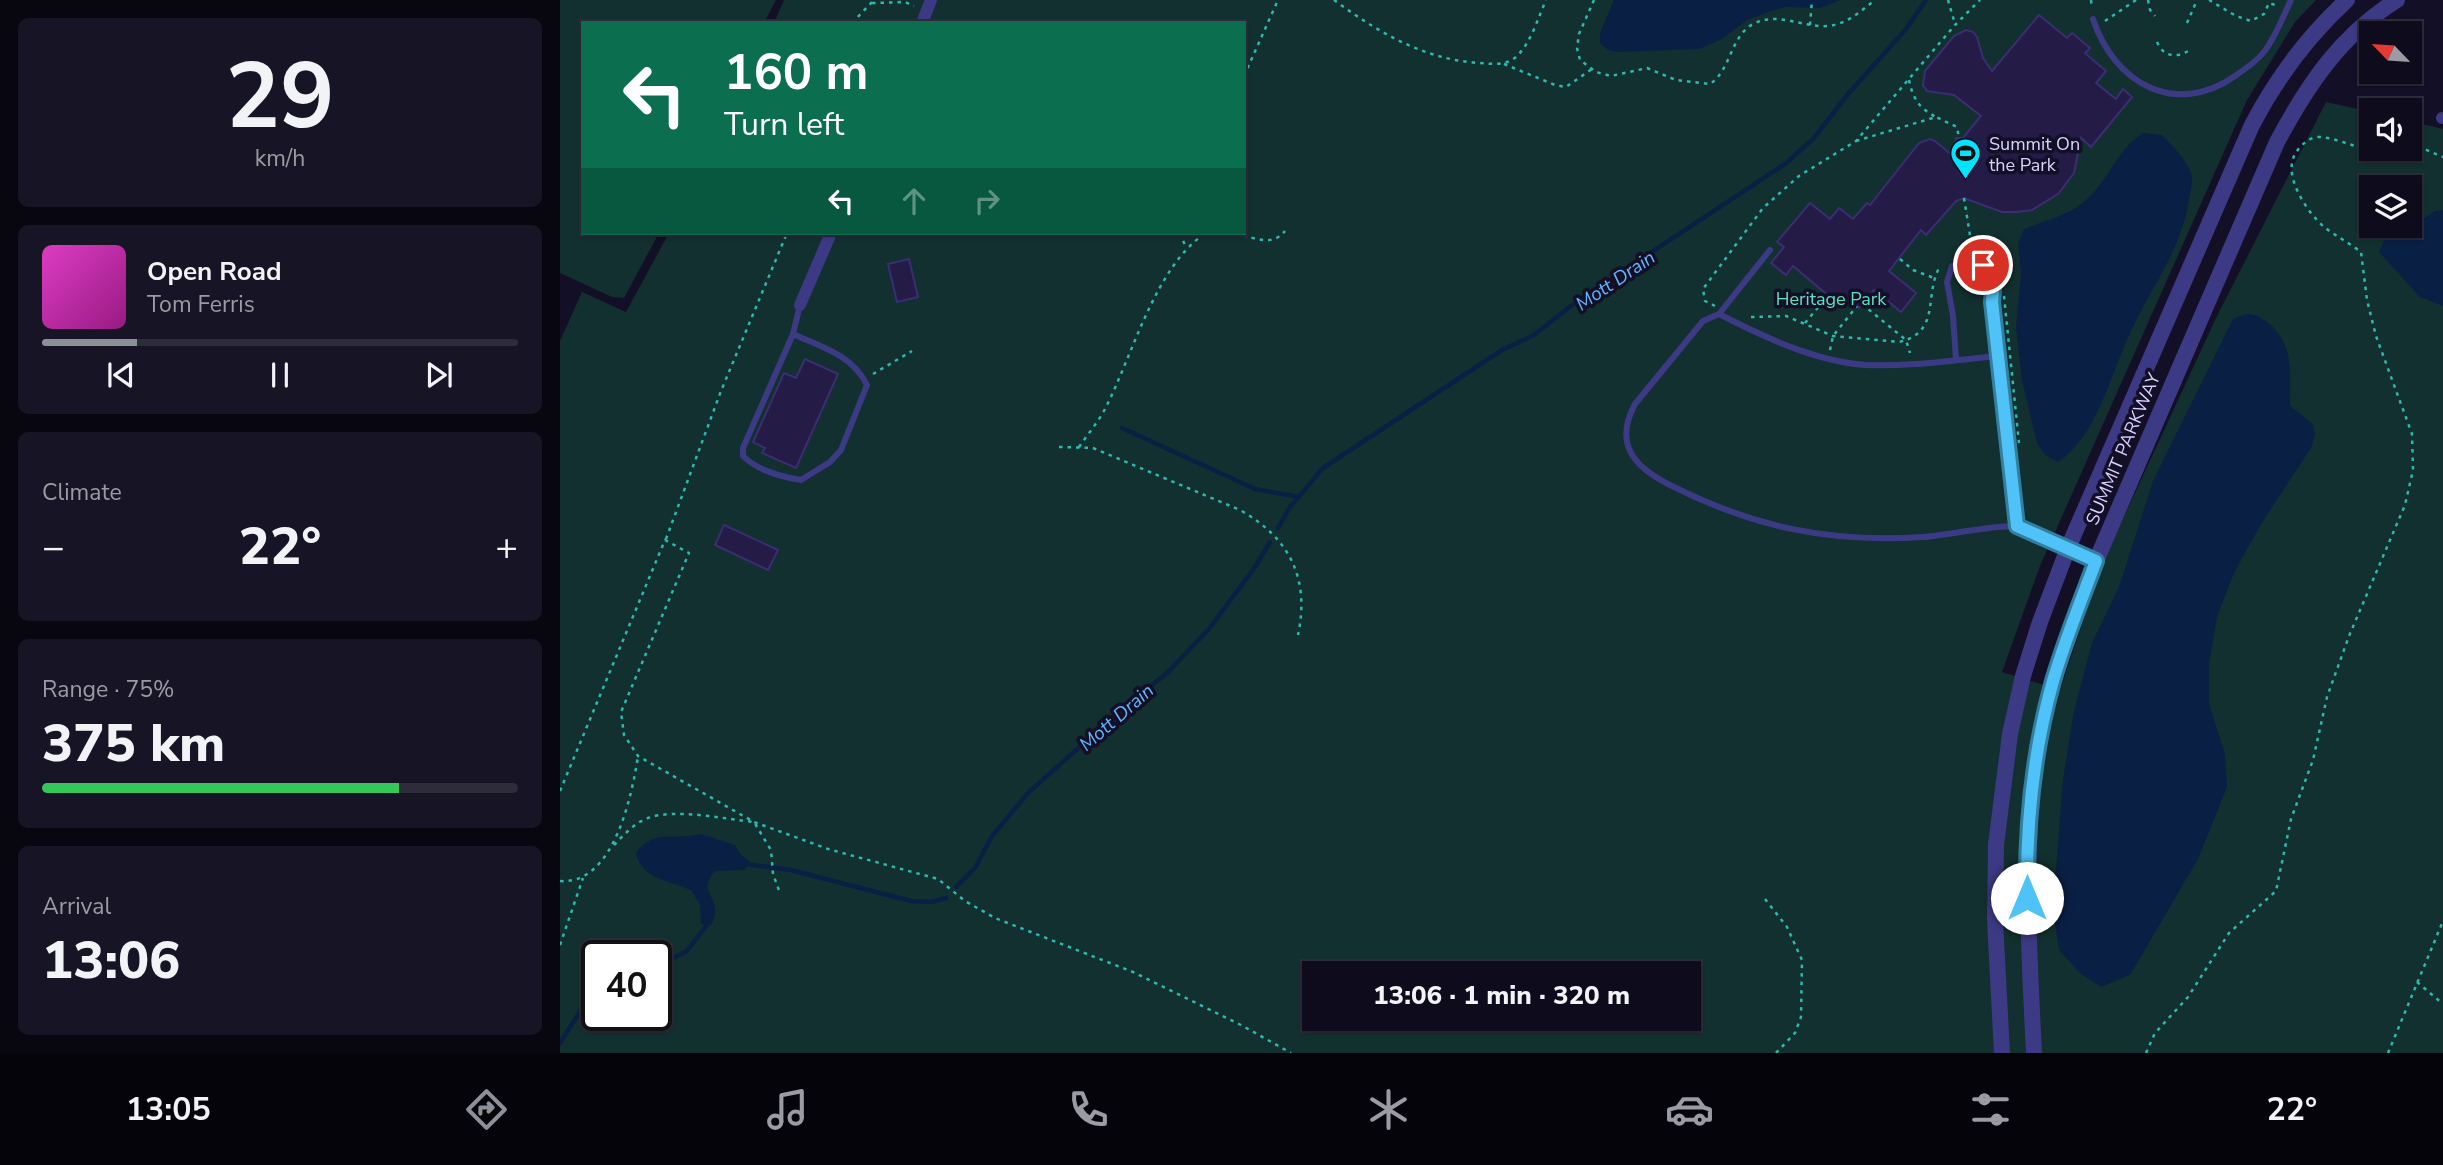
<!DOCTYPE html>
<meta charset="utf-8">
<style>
:root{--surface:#0e0b1c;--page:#171425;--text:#f1f3f6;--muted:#9b9ba3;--line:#2e2b3b;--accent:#8c9099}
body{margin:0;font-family:"Nunito Sans",sans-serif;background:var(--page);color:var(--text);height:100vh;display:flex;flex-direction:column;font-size:26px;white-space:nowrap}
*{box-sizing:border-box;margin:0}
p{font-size:23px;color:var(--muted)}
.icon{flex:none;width:38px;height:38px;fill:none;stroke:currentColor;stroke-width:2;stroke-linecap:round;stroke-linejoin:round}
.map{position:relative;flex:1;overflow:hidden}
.drawer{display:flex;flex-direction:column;gap:18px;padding:18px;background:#08060f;width:560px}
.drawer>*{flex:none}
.banner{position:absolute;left:21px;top:21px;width:665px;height:214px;border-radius:0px;box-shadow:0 2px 5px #0004,0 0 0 2px var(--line);background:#0b6e4f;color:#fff;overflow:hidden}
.needle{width:46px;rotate:295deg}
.controls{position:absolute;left:1799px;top:21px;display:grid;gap:14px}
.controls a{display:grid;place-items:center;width:63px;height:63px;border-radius:0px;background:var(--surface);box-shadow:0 2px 5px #0004,0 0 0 2px var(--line);font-size:35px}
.speed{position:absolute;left:21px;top:940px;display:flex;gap:14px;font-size:35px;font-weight:700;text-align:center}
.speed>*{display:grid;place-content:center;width:91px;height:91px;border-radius:50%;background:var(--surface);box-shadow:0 2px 5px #0004,0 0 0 2px var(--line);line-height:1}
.speed .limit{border:4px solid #111;border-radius:10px;background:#fff;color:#111}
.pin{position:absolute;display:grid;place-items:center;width:60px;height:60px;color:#fff;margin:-30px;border:4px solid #fff;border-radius:50%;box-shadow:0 2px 7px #0007}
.me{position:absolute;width:77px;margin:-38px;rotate:0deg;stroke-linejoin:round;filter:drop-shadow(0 0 5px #0008)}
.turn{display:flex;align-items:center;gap:24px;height:147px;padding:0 28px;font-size:32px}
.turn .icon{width:91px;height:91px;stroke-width:2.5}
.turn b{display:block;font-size:49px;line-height:60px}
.lanes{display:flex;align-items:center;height:66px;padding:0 28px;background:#0003;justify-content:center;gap:35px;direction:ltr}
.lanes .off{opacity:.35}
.big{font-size:52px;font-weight:800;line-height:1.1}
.drawer .tile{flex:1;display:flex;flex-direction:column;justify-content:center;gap:10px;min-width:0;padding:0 24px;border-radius:10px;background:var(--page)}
.drawer .dial{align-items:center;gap:0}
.dial b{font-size:91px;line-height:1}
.song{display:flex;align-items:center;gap:21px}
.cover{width:84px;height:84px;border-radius:10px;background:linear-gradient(135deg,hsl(310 70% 55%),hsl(310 70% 35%))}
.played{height:7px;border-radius:4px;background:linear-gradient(90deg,var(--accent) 20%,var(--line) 20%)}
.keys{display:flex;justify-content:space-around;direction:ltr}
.heat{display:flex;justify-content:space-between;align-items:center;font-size:38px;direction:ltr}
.charge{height:10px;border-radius:5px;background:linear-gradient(90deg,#34c759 75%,var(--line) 0)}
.trip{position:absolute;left:742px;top:961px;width:399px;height:70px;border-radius:0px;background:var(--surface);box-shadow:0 2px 5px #0004,0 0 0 2px var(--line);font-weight:800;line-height:70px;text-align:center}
.tabs{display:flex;height:112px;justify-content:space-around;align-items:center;background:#06040b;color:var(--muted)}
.tabs .icon{width:49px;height:49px}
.tabs .on{color:var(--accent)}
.tabs b{font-size:32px;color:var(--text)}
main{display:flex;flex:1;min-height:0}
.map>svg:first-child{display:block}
.green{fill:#12302f;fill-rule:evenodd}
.water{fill:#0a1f44}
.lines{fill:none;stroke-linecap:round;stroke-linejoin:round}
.stream{stroke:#0a1f44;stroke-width:4.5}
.building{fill:#241b47;stroke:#3b2d73;stroke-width:2}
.path{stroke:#2fb8b0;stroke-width:2.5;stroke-dasharray:3.5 5;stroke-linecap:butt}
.service{stroke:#3d3a85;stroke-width:6}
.minor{stroke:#3d3a85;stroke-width:12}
.tertiary{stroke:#3d3a85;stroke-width:16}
.route-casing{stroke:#337fa1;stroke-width:18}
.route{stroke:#4fc3f7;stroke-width:12}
.labels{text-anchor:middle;stroke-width:7;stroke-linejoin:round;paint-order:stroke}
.poi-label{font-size:18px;fill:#d9d4ff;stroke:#130f26;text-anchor:start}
.park-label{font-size:18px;fill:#5fe0c0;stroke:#130f26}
.street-label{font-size:18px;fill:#d9d4ff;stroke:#130f26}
.water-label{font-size:19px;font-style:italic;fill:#62b6ff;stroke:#130f26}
</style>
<main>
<section class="drawer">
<div class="tile dial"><b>29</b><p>km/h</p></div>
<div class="tile">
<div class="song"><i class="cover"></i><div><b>Open Road</b><p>Tom Ferris</p></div></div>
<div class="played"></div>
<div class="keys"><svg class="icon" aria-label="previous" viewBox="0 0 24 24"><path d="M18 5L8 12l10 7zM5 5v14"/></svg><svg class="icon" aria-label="pause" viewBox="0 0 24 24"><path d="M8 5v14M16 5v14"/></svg><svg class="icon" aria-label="next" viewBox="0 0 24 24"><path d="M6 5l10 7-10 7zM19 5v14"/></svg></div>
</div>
<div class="tile"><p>Climate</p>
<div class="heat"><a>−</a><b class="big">22°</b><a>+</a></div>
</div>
<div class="tile"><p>Range · 75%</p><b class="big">375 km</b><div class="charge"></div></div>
<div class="tile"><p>Arrival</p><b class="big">13:06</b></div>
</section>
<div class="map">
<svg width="1883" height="1053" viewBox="0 0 1883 1053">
<rect width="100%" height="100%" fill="#130f26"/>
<path class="green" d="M0,0H216L204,23H23V233H99L64,298L52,297L0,273Z
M224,0H1756L1735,22L1687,100L1480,566L1442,672L1500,690L1543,562L1656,318L1766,102L1811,112V149H1850V121L1883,129V1053H0V341L22,292L66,312L109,233H684V23H214ZM1811,187H1850V226H1811ZM37,956H96V1015H37ZM754,973H1129V1018H754Z"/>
<path class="water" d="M1054,0H1281L1260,8L1225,7L1208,12L1187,20L1162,39L1139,49L1058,52L1048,50L1040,43V33Z
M1583,133L1602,135C1612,146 1630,162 1632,178C1632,185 1630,193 1629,200C1620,255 1587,292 1566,342C1550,379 1534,439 1498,462L1485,455L1477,443L1462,380L1456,327L1461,273L1458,244L1464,229C1492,218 1514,215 1535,191C1553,170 1559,149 1583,133Z
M1883,210V306L1860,297L1819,252L1827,234L1843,232L1875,211Z
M1686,314C1695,314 1698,316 1706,321C1735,342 1730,375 1730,406L1753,424L1755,435L1751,448L1701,524L1674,573L1657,617L1649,665V704L1665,754L1667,787L1638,859L1570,975L1541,987L1520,973L1499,950L1493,908L1503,779L1514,711L1532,643L1559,587L1593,481L1673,319Z
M140,834L175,845L180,854L190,862L185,870L155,871C134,895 166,896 151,925L141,924L140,905L131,890C110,881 81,879 76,853C95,828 111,841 140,834Z"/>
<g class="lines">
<path class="stream" d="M562,428L695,489L739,497
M718,528L730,507L763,468L942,350L974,335L1016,302L1225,164L1254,138L1288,94L1346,29L1366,0
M186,864L231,870L351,901L371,902L386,898
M396,887L415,868L432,836L469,792L561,710L607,673L649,629L695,567L710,542
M96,967L127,951L150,921
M0,1043L24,1005L37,978"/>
</g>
<path class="building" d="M1479,15L1507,38L1512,33L1530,48L1525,53L1546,71L1536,83L1556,99L1563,89L1572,97L1531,147L1521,138L1514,173L1498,194L1472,210L1457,212H1442L1404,198L1396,201L1366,235L1361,230L1329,271L1356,293L1341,312L1314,290L1299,308L1289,299L1284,305L1273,295L1271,298L1233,266L1226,275L1211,263L1224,247L1217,242L1250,203L1270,219L1279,208L1293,219L1307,203L1310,205L1359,143L1370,139L1375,141L1399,161L1396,138H1403L1421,116L1394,95L1367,91L1363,85L1365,71L1394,36L1406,30L1413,32L1417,37L1423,58L1432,71Z
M349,259L358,297L337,302L328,264Z
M245,359L278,374L236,468L202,453L205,448L193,442L224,373L236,378Z
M164,525L218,550L208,570L155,545Z"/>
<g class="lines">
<path class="path" d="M774,0C818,32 864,60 920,63C933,64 945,66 956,57C971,43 978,18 986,0
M1034,0L1019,34L1017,48L1020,60L1036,72L1051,76L1087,68L1116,80L1150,84C1171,70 1170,37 1193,24C1218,11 1243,28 1268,26C1287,24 1301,11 1315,0
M1388,0L1395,24
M1531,0L1532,8
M1588,0L1590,10L1595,16
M1649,0L1676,16L1691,21L1704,14L1709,3L1715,5
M312,3L345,2L354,6
M1545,21L1576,0
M292,23L314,0
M1627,23L1637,0
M1250,25L1252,0
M1597,42C1604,58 1617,58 1630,50
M944,64L995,85L1006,87L1032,69
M684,76L718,0
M1349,80C1353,99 1359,108 1376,117
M1296,141L1376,117L1397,127L1399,138
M1850,146L1855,145L1883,157
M1404,198L1412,248
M620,233L626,248
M675,233C693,237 711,248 725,231
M1340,259L1353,270L1374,278
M1444,296L1459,443
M1302,304L1346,340L1350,353
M1155,306L1145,301L1143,289L1203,208L1239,176L1296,141L1395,25L1420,0
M1191,317L1226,316L1273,336L1339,342C1381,332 1364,297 1379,268
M1245,323L1265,299
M1270,350L1273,336L1297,306
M313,374L352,351
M499,447L533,448L680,510C730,538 750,579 738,635
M519,447C528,434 539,421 546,407C573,354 596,265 646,233
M106,539L161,391L227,233
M0,791L105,540L129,553L61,712L64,735L78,756L194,822L268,849L378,879L405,901L435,918L573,972L681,1025L731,1053
M54,845C64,835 74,823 88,818C116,808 164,819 194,822L211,850L213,874L220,893
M0,881C54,885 72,795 78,756
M1205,899L1227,927L1242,960L1241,1017L1235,1033L1216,1053
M0,945L23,878
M1857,982L1883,1004
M1586,1053L1595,1033L1628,997L1669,933L1716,891L1731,819L1753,760L1767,697L1789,636L1845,505L1853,470L1852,434L1816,336L1807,300L1801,252C1789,243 1776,236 1764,227C1747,212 1720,173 1737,151C1742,144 1750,137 1759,137C1782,138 1798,152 1823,149
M1828,1053L1883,921"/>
<path class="service" d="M1533,19C1554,83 1615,118 1675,76C1684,70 1696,62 1704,52C1715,38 1723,17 1731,0
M1159,314L1210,250
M233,334C262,347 292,355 307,385L281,450L270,462L241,480C222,477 197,470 183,456V448L233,334L240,305
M1439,356C1394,360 1349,367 1305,365C1254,361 1204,337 1159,314L1143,321L1075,404C1054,443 1073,466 1108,484C1192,527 1268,543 1363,537C1383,536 1444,523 1458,527C1480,532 1513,551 1536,560
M1396,359L1393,316L1387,282L1392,266L1406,258L1423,265L1434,278L1432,302L1456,526"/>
<path class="minor" d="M362,23L371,0
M1882,118H1883
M240,305L271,233"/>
<path class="tertiary" d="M1442,1053L1435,920L1436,845L1450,734L1463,676L1480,622L1508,548L1692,125C1717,77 1747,37 1787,0
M1474,1053C1469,947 1461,843 1480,739C1490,677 1515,619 1536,561L1717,142C1748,84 1781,35 1837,0"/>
</g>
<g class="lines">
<defs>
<path id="route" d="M1423,265L1434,278L1432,302L1457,526L1536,561C1521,601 1505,640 1493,681C1473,752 1466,826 1467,898"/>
</defs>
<use href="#route" class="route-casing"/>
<use href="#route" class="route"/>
</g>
<defs>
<symbol id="stadium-pin" viewBox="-11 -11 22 30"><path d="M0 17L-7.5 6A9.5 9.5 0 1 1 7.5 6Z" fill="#00e5ff" stroke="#130f26"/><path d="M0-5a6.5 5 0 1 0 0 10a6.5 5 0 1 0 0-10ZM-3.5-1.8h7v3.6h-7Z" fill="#111"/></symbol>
</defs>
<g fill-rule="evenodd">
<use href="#stadium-pin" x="1388" y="136" width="35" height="47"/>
</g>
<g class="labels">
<g class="poi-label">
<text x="1429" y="150">Summit On<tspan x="1429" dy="21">the Park</tspan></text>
</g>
<g class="park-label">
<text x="1271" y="305">Heritage Park</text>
</g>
<g class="street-label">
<text transform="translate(1563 449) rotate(-67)" y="6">SUMMIT PARKWAY</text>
</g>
<g class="water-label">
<text transform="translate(1055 280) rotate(-34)" y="7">Mott Drain</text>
<text transform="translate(556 717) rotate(-41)" y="7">Mott Drain</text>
</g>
</g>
</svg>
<div class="controls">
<a><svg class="needle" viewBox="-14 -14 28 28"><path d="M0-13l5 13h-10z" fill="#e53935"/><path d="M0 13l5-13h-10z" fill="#9b9ba3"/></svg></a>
<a><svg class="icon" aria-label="sound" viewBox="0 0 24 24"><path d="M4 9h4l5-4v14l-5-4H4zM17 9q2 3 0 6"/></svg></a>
<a><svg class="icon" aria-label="layers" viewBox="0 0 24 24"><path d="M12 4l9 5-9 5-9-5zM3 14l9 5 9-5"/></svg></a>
</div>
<div class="speed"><div class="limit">40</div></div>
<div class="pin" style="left:1423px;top:265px;background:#d93025"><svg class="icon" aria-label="arrive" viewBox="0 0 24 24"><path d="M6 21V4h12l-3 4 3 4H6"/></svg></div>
<svg class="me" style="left:1467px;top:898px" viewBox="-20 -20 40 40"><circle r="19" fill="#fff"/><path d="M0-13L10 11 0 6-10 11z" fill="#4fc3f7"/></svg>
<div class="trip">13:06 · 1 min · 320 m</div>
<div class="banner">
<div class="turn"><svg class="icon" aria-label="left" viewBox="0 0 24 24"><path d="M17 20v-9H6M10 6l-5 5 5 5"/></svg><div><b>160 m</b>Turn left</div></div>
<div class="lanes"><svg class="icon" aria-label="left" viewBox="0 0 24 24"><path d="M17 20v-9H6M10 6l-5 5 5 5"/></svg><svg class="icon off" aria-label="ahead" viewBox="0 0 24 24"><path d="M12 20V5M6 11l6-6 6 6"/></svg><svg class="icon off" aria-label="right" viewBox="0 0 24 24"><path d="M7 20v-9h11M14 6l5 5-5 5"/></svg></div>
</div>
</div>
</main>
<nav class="tabs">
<b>13:05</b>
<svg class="icon on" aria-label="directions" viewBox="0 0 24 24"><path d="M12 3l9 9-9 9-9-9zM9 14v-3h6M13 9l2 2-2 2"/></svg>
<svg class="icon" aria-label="music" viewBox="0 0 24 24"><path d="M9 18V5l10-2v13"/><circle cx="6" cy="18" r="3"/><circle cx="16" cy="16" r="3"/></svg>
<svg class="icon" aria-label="phone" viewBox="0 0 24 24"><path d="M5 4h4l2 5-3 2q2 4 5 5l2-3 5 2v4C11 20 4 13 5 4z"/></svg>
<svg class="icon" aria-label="climate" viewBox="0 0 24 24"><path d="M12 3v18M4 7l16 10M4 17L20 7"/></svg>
<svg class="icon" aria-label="car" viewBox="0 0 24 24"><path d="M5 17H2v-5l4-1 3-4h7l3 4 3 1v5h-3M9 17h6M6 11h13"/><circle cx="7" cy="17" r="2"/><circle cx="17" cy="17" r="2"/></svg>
<svg class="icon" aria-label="filters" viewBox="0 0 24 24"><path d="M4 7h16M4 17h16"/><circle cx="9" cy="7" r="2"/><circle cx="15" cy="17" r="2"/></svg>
<b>22°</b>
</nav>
